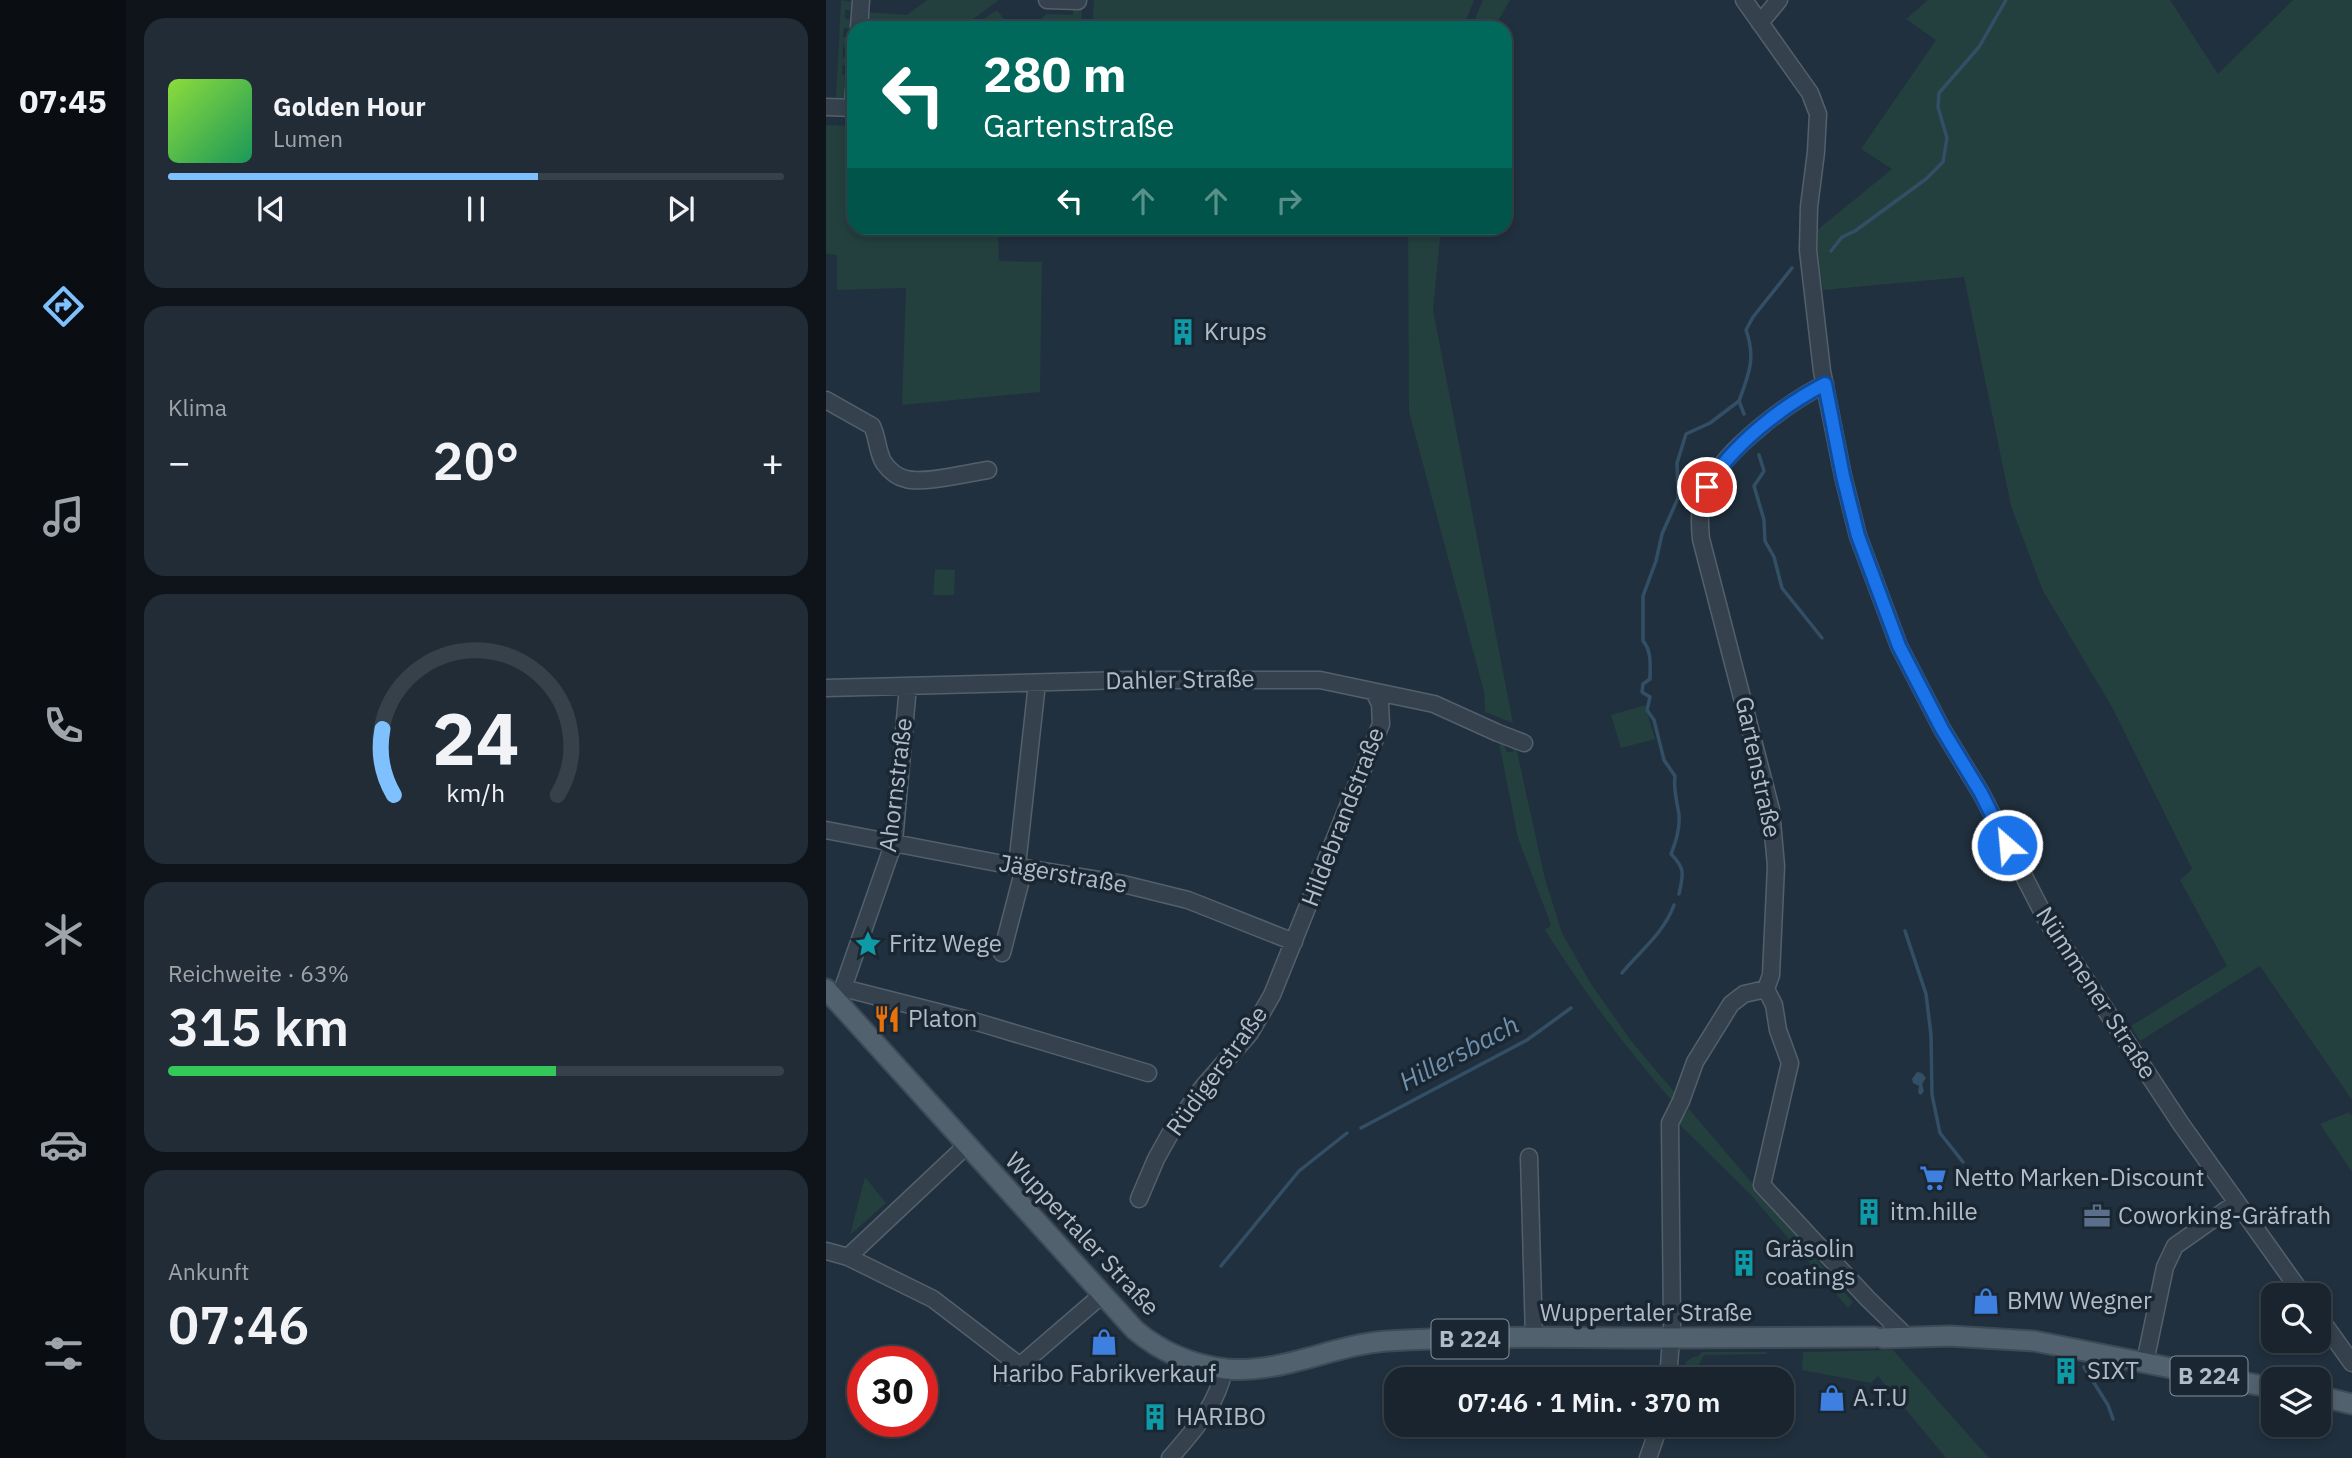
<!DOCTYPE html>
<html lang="de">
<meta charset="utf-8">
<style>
:root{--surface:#19242e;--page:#222c36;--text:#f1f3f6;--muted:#9fa4aa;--line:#37414a;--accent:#7fc0ff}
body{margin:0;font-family:"IBM Plex Sans",sans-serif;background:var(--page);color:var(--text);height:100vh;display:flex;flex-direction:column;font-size:26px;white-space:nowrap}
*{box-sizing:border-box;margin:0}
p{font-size:23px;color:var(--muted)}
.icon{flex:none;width:38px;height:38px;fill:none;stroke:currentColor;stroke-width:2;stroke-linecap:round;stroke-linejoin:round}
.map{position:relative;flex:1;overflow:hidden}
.drawer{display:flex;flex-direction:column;gap:18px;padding:18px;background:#0e1419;width:700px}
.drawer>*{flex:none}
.top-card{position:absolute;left:21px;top:21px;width:665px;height:214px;border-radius:21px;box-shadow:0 4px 10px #0003,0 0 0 2px var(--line);background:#00695c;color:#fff;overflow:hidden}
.controls{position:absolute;left:1435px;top:1283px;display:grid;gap:14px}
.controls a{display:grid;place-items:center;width:70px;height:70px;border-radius:14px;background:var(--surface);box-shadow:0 4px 10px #0003,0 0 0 2px var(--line);font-size:35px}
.speed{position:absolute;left:21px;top:1346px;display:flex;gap:14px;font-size:35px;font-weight:700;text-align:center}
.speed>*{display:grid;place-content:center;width:91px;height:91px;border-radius:50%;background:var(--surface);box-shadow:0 4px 10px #0003,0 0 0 2px var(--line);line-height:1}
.speed .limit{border:10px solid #d22;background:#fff;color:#111}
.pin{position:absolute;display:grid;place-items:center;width:60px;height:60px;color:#fff;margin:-30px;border:4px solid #fff;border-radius:50%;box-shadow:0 2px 7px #0007}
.me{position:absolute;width:77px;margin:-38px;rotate:333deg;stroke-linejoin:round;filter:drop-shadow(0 0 5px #0008)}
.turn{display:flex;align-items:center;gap:24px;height:147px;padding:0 21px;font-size:32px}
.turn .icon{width:91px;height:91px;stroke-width:2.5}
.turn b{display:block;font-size:49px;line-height:60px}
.lanes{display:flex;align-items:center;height:66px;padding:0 21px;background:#0003;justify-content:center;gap:35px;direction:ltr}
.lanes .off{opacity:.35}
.big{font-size:52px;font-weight:600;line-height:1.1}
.drawer .widget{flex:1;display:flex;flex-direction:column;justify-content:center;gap:10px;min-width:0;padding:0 24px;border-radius:21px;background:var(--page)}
.drawer .dial{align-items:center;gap:0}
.dial svg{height:182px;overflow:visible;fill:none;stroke:var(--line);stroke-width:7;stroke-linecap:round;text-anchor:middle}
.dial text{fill:var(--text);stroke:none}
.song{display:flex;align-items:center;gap:21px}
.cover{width:84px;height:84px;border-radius:10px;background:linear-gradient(135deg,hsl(90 70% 55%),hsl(150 70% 35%))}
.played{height:7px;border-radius:4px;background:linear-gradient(90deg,var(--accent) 60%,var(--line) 60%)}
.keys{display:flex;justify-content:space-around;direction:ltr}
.heat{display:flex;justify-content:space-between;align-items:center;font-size:38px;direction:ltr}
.charge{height:10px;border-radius:5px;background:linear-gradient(90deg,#34c759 63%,var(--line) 0)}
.trip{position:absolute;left:558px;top:1367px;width:410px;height:70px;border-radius:21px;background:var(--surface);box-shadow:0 4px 10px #0003,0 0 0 2px var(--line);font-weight:600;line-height:70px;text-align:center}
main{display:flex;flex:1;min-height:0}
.tab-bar{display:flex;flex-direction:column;width:126px;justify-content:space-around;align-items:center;background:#0a0e12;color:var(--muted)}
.tab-bar .icon{width:49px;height:49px}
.tab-bar .selected{color:var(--accent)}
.tab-bar b{font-size:32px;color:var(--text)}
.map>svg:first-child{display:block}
.green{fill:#233f3e}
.water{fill:#334f66}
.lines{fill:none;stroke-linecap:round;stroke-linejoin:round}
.stream{stroke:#334f66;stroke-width:3.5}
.minor-casing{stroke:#53606b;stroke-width:19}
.major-casing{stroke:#3e4b56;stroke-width:23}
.minor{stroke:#35424d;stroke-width:16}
.major{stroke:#52616e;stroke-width:19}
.route-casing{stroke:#114b97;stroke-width:18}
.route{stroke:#1a73e8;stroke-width:12}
.labels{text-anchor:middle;stroke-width:7;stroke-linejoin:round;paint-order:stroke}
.shield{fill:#1a2732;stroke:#83909c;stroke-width:2}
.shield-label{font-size:23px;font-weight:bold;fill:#b0bdc9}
.poi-label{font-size:24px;fill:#b0bdc9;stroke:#1a2732;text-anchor:start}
.street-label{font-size:24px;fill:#b0bdc9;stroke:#1a2732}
.water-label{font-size:26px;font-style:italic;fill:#6e92af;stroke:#1a2732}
</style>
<main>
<nav class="tab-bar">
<b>07:45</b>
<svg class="icon selected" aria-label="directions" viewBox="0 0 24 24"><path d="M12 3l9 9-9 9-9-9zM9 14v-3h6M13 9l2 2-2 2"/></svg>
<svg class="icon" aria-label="music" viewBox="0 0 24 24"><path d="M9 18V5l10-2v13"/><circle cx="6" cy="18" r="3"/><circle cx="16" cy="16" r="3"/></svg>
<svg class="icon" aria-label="phone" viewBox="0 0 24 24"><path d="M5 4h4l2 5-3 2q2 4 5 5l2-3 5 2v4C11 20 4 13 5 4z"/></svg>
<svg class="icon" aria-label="climate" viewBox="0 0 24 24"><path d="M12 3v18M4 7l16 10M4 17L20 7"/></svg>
<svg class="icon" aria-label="car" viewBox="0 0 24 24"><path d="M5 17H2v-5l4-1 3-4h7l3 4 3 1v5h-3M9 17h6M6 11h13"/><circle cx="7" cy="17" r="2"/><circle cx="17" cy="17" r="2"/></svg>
<svg class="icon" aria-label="filters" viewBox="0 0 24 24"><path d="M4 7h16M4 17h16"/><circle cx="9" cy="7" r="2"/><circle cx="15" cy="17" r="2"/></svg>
</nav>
<section class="drawer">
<div class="widget">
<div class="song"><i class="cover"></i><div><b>Golden Hour</b><p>Lumen</p></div></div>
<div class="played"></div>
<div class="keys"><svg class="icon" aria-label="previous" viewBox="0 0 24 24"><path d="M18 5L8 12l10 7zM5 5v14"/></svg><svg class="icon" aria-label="pause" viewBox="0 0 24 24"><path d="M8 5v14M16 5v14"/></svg><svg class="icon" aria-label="next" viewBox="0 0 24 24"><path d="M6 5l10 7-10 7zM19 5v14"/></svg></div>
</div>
<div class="widget"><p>Klima</p>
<div class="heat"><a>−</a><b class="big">20°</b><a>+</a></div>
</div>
<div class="widget dial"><svg viewBox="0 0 100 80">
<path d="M14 69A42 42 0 1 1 86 69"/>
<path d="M14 69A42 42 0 0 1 9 40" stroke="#7fc0ff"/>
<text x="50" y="56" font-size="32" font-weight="700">24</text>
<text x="50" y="72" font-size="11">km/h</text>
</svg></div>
<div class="widget"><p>Reichweite · 63%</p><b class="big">315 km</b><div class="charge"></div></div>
<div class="widget"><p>Ankunft</p><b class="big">07:46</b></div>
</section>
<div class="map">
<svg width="1526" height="1458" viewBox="0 0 1526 1458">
<rect width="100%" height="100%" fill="#21303e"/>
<path class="green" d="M15,0L28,2V10H19V19L27,20V29L18,28L17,37L26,38V48L17,47V57L25,58V65H17L16,74L24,76V92L20,98H10Z
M101,0H173L146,20L149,24L171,10L182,24L188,26L191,24L195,28H38L39,12L81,15Z
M268,0H648L637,28H266Z
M657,0H684L668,28H645Z
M1102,0H1344L1392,74L1467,0H1526V1100L1434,966L1314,1041L1305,1026L1401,966L1354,880L1366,869L1287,709L1216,589L1185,506L1138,277L997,290L989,232L1066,169L1035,149L1110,40L1080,19Z
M247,9L256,10L255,28H203L221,14L247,15Z
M0,125L28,126V228H172L173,261L216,262L214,392L76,405L80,288L11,290V255L0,254Z
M582,228H615L607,310L687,723L659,712L658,692L583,412Z
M109,569L129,570L128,595H107Z
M819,705L829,739L795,748L785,715Z
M673,743L678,744L681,752H687L686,747H690L719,879L736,933L765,984L806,1042L850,1094L845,1100C798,1045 757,991 719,930L725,925L692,838Z
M863,1109L1027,1302L1022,1308L925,1195L852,1123Z
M1523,1112L1526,1116V1172L1494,1124Z
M39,1177L60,1203L24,1235Z
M1067,1350L1163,1458H1120L1052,1376L1045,1383L976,1370L977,1352Z
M875,1352H941V1354L878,1355L865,1379H856C857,1366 859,1358 873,1356Z"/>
<path class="water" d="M1091,1072L1096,1073L1100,1078L1096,1084L1098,1091L1095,1095L1092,1093L1093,1086L1087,1083L1086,1079Z"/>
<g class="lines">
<path class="stream" d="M1005,251L1016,237L1029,231L1100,179L1117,162L1121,138L1112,107L1113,93L1153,47L1180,0
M918,414L913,401C923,374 930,358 920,330L927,317L966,268
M933,455L938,471L928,486L938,520L939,541L948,557L956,588L996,638
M853,894C857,875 860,869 845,854C850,841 854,829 853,815C851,801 847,789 849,776L838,760L828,720L821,710L824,697L816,692L817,684L824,679C824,666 826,651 817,641V596L830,561L836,534L852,498L851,463L860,434L884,423L913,401
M1079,931L1100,994L1105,1035L1106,1095L1114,1133L1137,1162
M796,973C814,951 838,933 848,905
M535,1128L701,1040L745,1008
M395,1266L473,1171L521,1133
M1258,1367L1282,1405L1287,1419"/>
<defs>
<path id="minor" d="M221,0L252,1
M918,0L984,93L992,114L990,152L983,207L982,250L996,371L1017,476L1032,536L1073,646L1116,729L1155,793L1221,921L1355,1124L1477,1295
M934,23L953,0
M33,28L35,0
M0,107L28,108
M27,108L28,90
M0,400L46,426C52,438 51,452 58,463C63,470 71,477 80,479C98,484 142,473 162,470
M0,688L300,680H494L608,704L672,733L698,743
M0,830L198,868L297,884L362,900L468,942
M191,866L211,683
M176,953L198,868
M17,988L151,1022L322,1073
M940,989L948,1005L952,1030L964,1063L936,1185L1042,1299L1081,1337
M8,998L17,988L68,842L82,686
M703,1157L708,1338
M313,1199L330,1159L345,1132L376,1088L424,1033L446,995L555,724L554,704L548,692
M0,1251L22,1257L107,1299L193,1365
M22,1257L140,1146
M1493,1317L1526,1363
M1319,1362L1339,1267L1349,1246L1410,1203
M182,1376L277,1294
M842,1379L846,1326L844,1123L855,1101L869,1062L905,1004L918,994L940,989L945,975L950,866L945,810L875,539C873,520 873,503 882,486C901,448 961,403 999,384
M344,1458C368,1430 391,1406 398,1369
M822,1458L834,1424"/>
<path id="major" d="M0,989L309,1330C335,1352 366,1365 400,1369C455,1374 507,1345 561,1341C656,1335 752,1338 847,1338C914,1338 981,1337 1048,1337
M1057,1338L1124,1336L1208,1341L1447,1388
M1493,1396L1526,1404"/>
</defs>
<use href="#minor" class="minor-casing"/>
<use href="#major" class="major-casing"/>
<use href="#minor" class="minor"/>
<use href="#major" class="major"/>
</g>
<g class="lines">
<defs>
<path id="route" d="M881,487C906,445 956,406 999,384L1017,476L1032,536L1073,646L1116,729L1155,793L1181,845"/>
</defs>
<use href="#route" class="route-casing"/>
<use href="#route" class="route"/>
</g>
<defs>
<symbol id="building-bare" viewBox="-9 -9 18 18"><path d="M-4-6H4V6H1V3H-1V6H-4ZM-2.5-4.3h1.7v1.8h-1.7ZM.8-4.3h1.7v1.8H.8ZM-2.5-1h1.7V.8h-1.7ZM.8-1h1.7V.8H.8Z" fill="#0f9aa8" stroke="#1a2732" stroke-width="2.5" paint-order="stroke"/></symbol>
<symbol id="sight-bare" viewBox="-9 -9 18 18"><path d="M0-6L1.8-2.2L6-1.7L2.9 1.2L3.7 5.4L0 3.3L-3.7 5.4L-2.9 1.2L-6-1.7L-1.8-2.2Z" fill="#0f9aa8" stroke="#1a2732" stroke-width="2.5" paint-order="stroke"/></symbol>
<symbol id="restaurant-bare" viewBox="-9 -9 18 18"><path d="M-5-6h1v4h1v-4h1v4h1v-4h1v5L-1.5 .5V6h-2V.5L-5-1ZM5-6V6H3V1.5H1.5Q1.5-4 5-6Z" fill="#e8710a" stroke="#1a2732" stroke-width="2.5" paint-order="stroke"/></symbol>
<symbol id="supermarket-bare" viewBox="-9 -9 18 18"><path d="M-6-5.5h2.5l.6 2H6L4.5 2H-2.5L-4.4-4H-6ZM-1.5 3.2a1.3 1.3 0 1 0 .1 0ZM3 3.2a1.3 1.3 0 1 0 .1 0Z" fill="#3f7fe0" stroke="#1a2732" stroke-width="2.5" paint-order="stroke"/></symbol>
<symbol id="office-bare" viewBox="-9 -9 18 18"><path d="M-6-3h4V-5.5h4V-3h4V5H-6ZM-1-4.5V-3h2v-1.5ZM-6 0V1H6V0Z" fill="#5c6f8a" stroke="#1a2732" stroke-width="2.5" paint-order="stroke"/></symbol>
<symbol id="shop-bare" viewBox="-9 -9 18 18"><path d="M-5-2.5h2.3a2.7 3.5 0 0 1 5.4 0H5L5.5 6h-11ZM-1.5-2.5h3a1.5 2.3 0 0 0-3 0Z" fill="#3f7fe0" stroke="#1a2732" stroke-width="2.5" paint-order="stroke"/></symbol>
</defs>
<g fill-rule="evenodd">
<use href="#building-bare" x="338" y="313" width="38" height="38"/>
<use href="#sight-bare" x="23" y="925" width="38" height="38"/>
<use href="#restaurant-bare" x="42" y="1000" width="38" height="38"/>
<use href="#supermarket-bare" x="1088" y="1159" width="38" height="38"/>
<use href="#building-bare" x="1024" y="1193" width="38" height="38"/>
<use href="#office-bare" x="1252" y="1197" width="38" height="38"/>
<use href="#building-bare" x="899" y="1244" width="38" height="38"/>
<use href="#shop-bare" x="1141" y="1282" width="38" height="38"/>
<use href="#shop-bare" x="259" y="1323" width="38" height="38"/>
<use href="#building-bare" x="1221" y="1352" width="38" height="38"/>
<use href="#shop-bare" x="987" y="1379" width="38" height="38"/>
<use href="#building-bare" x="310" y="1398" width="38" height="38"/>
</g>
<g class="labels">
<g class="shield">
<rect x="605.5" y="1319.5" width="77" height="39" rx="5"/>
<rect x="1344.5" y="1356.5" width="77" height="39" rx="5"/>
</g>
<g class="shield-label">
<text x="644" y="1347">B 224</text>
<text x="1383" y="1384">B 224</text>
</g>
<g class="poi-label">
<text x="378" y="340">Krups</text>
<text x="63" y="952">Fritz Wege</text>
<text x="82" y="1027">Platon</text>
<text x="1128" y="1186">Netto Marken-Discount</text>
<text x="1064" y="1220">itm.hille</text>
<text x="1292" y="1224">Coworking-Gräfrath</text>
<text x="939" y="1257">Gräsolin<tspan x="939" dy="28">coatings</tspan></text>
<text x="1181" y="1309">BMW Wegner</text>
<text x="1261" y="1379">SIXT</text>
<text x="278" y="1382" text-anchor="middle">Haribo Fabrikverkauf</text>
<text x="1027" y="1406">A.T.U</text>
<text x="350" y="1425">HARIBO</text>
</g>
<g class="street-label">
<text transform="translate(354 680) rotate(-1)" y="8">Dahler Straße</text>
<text transform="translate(932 767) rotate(78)" y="8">Gartenstraße</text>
<text transform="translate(70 785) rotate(-83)" y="8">Ahornstraße</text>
<text transform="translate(517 817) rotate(-69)" y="8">Hildebrandstraße</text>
<text transform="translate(237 874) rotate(10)" y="8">Jägerstraße</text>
<text transform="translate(1270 993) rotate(57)" y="8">Nümmener Straße</text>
<text transform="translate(391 1071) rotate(-54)" y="8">Rüdigerstraße</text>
<text transform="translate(256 1234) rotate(47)" y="8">Wuppertaler Straße</text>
<text x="820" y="1321">Wuppertaler Straße</text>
</g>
<g class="water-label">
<text transform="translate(633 1053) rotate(-28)" y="9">Hillersbach</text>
</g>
</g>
</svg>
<div class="controls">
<a><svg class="icon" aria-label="search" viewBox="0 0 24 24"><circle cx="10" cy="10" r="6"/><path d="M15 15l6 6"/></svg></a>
<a><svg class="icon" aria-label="layers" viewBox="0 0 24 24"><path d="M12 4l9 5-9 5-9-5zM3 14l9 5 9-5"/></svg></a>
</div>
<div class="speed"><div class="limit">30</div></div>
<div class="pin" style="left:881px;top:487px;background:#d93025"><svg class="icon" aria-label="arrive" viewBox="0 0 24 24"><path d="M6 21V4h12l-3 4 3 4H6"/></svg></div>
<svg class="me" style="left:1181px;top:845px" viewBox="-20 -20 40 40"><circle r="17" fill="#1a73e8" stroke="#fff" stroke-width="3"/><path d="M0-11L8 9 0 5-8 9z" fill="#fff"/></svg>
<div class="trip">07:46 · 1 Min. · 370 m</div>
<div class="top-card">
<div class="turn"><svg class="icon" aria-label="left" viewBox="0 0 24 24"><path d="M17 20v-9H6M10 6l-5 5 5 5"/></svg><div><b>280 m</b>Gartenstraße</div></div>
<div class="lanes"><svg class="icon" aria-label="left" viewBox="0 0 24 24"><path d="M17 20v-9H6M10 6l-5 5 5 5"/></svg><svg class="icon off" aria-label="ahead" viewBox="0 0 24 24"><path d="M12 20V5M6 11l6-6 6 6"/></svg><svg class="icon off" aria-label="ahead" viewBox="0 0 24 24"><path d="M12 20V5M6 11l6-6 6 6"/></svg><svg class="icon off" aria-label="right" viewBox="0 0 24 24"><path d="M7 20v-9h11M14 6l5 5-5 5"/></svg></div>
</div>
</div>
</main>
